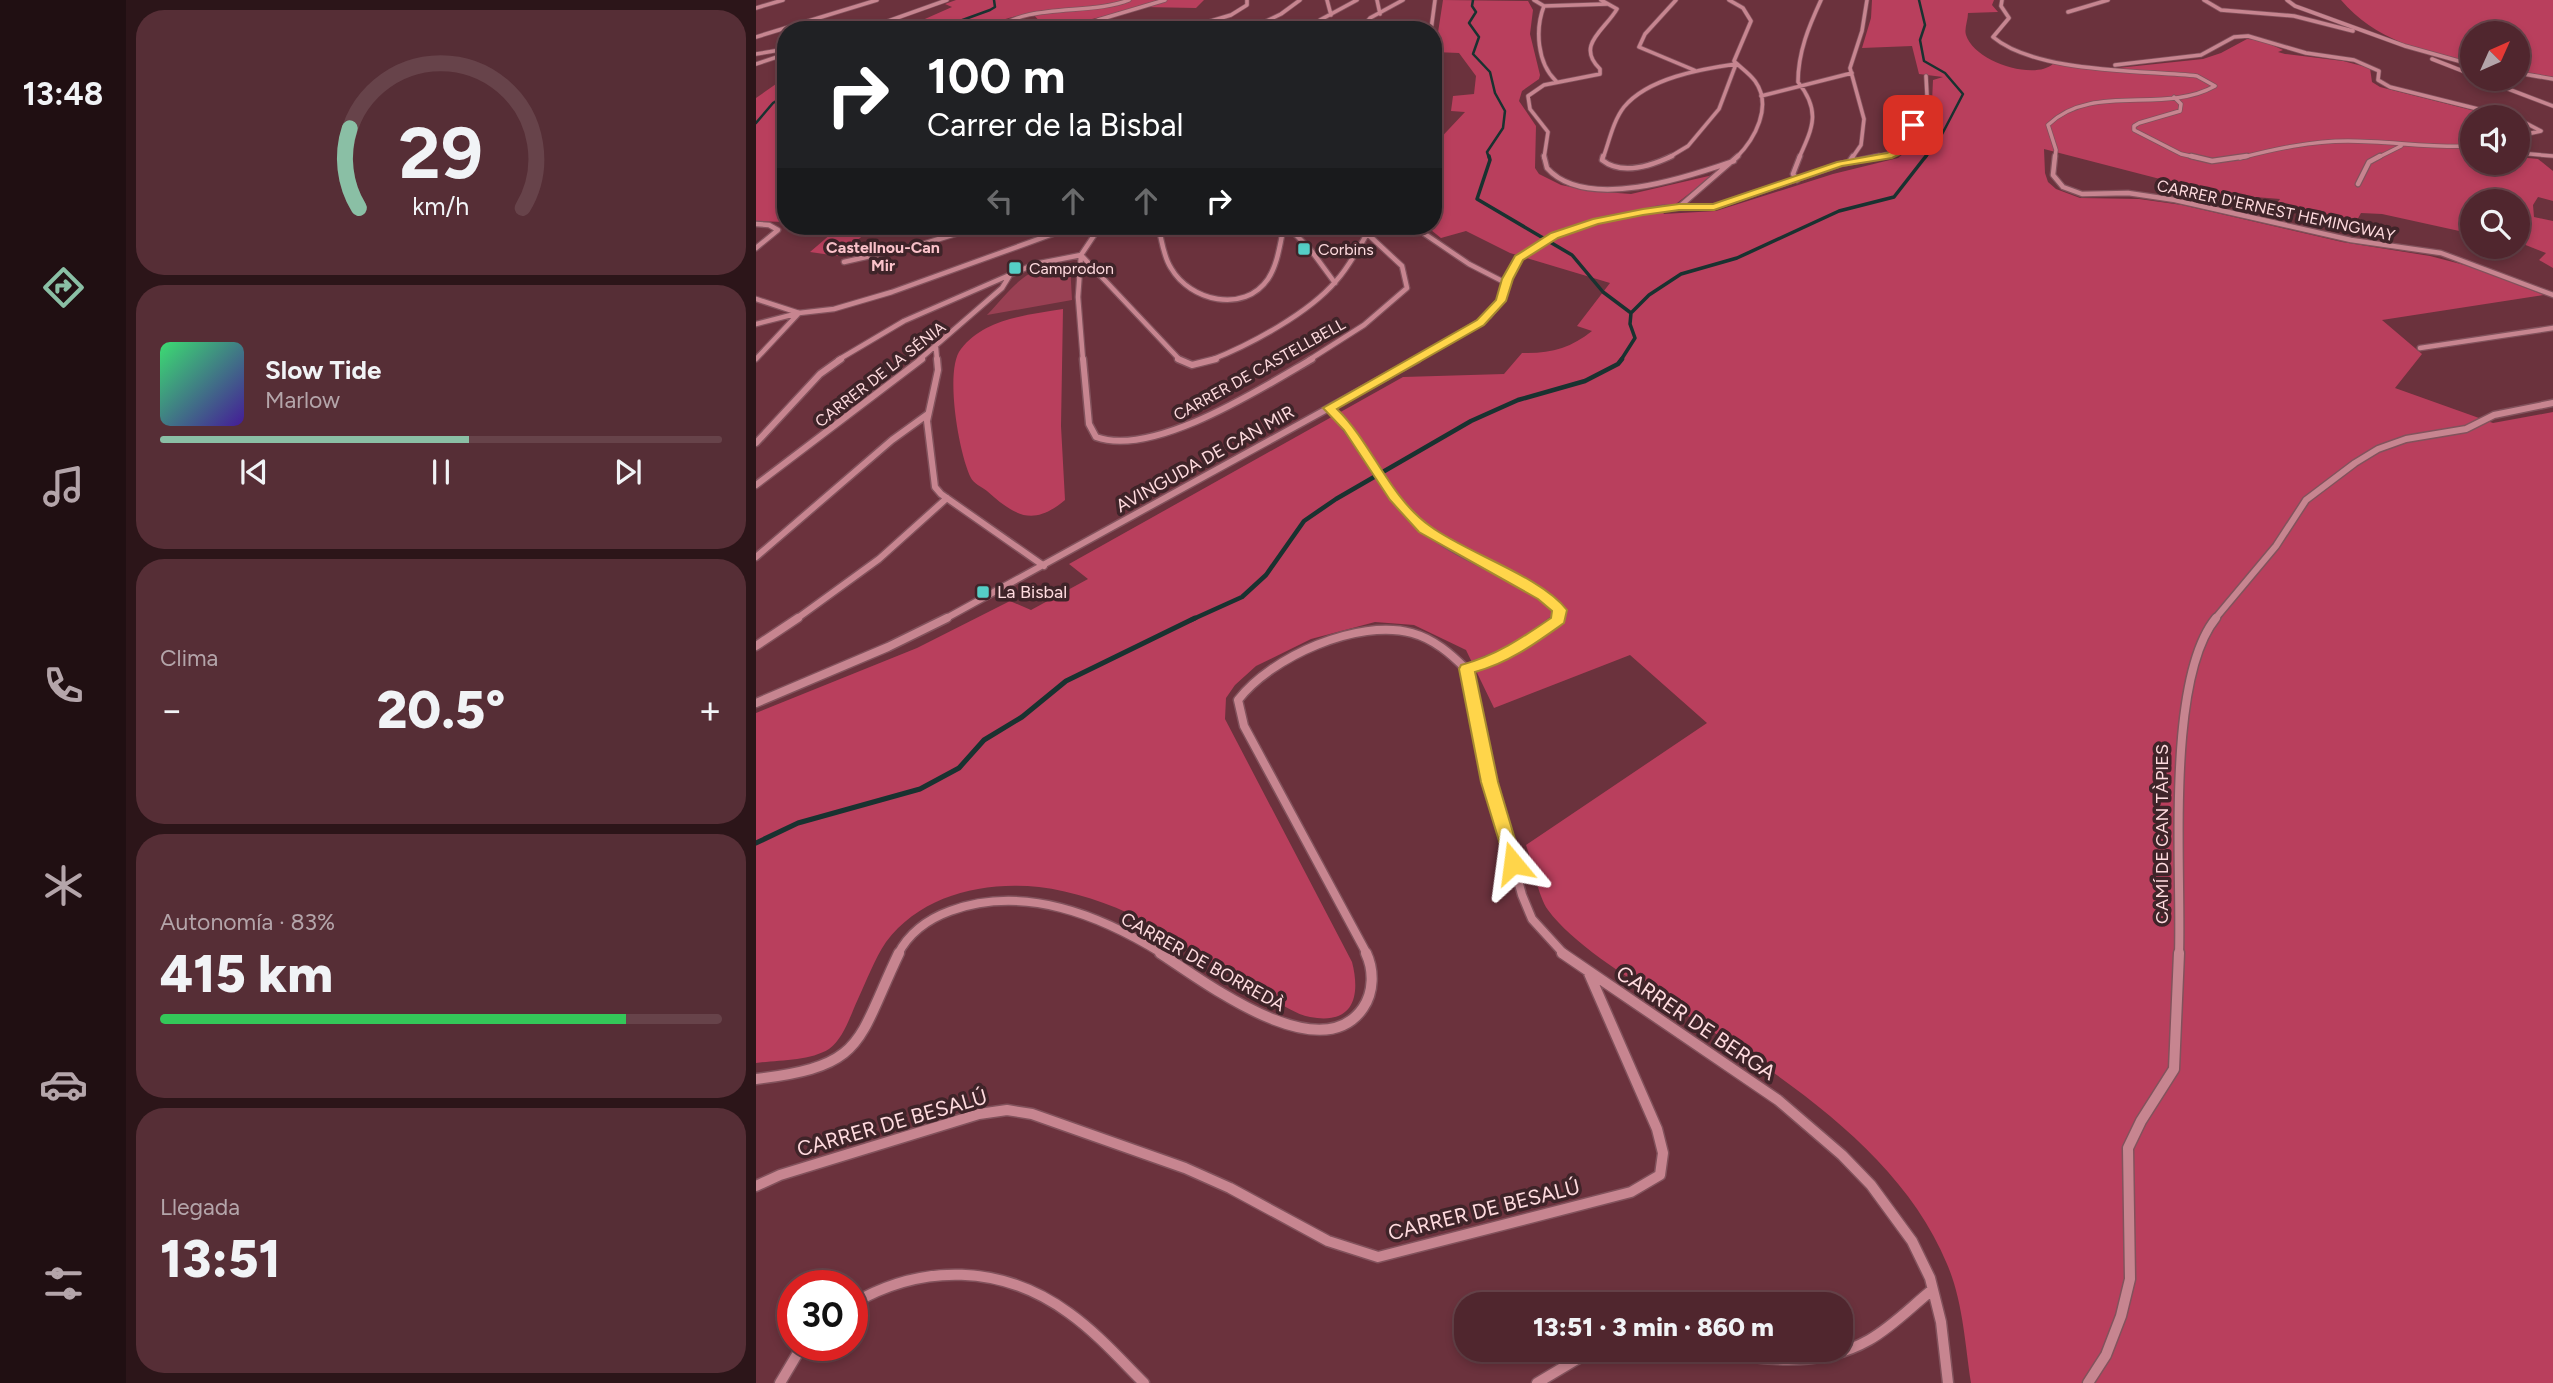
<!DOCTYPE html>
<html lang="es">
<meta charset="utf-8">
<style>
:root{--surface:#50262e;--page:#562e36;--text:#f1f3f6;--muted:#b4a5aa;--line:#67434a;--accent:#8abfa5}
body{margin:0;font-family:Figtree,sans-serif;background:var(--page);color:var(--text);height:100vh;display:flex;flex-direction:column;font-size:26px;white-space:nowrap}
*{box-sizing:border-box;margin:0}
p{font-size:23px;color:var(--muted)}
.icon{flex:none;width:38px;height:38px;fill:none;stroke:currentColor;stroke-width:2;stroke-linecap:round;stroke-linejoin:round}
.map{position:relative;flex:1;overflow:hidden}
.sheet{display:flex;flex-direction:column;gap:10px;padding:10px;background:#2c1519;width:630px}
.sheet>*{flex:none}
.guide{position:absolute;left:21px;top:21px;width:665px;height:214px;border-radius:28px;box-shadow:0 4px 10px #0003,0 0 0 2px var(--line);background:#202124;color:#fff;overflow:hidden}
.needle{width:46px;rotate:45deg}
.tools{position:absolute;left:1704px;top:21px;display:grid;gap:14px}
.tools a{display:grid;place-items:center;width:70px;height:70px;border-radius:50%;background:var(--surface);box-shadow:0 4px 10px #0003,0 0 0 2px var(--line);font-size:35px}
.speed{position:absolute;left:21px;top:1270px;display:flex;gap:14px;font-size:35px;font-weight:700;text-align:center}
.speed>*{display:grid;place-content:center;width:91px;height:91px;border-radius:50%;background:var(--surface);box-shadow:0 4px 10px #0003,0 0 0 2px var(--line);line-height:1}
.speed .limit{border:10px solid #d22;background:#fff;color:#111}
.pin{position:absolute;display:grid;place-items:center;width:60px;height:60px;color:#fff;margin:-30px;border-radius:14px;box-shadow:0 4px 10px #0006}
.me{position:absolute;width:77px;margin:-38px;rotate:344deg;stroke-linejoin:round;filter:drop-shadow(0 0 5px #0008)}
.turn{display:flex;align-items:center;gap:24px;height:147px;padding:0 35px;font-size:32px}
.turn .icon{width:91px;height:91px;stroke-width:2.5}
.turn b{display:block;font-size:49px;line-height:60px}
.lanes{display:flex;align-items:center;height:66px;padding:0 35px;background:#0003;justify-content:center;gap:35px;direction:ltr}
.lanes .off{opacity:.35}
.big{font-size:52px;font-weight:800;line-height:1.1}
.sheet .tile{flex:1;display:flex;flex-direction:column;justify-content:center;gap:10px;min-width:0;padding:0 24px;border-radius:28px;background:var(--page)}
.sheet .dial{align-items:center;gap:0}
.dial svg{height:182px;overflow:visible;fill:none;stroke:var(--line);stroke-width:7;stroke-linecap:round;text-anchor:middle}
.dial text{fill:var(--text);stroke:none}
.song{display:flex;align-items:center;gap:21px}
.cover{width:84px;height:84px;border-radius:10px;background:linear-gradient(135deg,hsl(140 70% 55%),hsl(260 70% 35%))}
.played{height:7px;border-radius:4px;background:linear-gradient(90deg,var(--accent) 55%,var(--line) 55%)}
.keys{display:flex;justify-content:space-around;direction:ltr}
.heat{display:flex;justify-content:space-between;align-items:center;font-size:38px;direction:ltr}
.charge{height:10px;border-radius:5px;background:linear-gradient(90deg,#34c759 83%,var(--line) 0)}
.trip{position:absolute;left:698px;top:1292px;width:399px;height:70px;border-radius:28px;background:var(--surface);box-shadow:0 4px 10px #0003,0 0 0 2px var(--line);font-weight:800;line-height:70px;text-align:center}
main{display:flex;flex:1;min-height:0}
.tab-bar{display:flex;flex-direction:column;width:126px;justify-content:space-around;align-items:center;background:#200f12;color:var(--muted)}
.tab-bar .icon{width:49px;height:49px}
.tab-bar .current{color:var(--accent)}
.tab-bar b{font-size:32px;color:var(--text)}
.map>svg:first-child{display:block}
.green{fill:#994053}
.forest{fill:#b93f5d}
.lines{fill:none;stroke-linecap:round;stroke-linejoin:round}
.stream-far3{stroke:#193230;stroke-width:2.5}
.stream-far2{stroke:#193230;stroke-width:3.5}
.stream-far1{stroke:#193230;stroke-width:4.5}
.stream{stroke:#193230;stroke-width:5}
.minor-far4-casing{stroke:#82525c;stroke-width:5}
.minor-far3-casing{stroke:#82525c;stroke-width:7}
.minor-far2-casing{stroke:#82525c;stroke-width:9}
.minor-far1-casing{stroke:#82525c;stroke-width:11}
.minor-casing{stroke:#82525c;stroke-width:13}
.minor-far4{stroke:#c78590;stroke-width:3.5}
.minor-far3{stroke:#c78590;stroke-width:4.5}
.minor-far2{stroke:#c78590;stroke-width:6}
.minor-far1{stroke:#c78590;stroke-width:8}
.minor{stroke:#c78590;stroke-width:10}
.route{fill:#ffd54a;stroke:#a68a30;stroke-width:2}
.poi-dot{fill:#55cec6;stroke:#3f2429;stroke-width:2.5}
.labels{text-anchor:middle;stroke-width:7;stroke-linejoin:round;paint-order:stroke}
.far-street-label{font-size:16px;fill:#ffdbdf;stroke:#3f2429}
.far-neighbourhood-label{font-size:16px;font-weight:bold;fill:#fcc3cb;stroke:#3f2429}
.far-poi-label{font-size:16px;fill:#ffdbdf;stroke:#3f2429;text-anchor:start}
.street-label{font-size:18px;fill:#ffdbdf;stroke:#3f2429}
.poi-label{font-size:18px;fill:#ffdbdf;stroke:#3f2429;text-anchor:start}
.near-street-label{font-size:21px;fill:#ffdbdf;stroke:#3f2429}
</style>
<main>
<nav class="tab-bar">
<b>13:48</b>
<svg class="icon current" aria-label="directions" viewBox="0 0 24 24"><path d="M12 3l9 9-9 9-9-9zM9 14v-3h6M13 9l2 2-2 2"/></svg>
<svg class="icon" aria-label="music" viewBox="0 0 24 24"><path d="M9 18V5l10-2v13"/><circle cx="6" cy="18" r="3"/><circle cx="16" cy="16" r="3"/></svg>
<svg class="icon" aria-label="phone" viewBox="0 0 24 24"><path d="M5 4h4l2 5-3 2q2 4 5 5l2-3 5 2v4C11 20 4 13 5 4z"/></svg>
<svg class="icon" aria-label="climate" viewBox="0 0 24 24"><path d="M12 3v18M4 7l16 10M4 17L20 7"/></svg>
<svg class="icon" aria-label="car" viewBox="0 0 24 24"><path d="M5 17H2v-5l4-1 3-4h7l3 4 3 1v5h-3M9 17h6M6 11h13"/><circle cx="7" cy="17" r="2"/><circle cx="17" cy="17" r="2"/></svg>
<svg class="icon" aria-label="filters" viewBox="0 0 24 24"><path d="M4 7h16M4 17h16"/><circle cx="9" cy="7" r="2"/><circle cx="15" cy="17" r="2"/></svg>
</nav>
<section class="sheet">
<div class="tile dial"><svg viewBox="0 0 100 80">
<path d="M14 69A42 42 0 1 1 86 69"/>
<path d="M14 69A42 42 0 0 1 10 34" stroke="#8abfa5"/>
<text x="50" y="56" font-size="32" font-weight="700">29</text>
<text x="50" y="72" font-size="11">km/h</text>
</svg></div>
<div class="tile">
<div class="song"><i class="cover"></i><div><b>Slow Tide</b><p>Marlow</p></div></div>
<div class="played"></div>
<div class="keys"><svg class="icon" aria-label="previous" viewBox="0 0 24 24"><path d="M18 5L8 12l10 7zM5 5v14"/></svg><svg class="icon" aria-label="pause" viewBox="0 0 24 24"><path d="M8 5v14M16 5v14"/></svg><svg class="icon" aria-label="next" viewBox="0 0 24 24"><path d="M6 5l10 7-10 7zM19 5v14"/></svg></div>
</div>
<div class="tile"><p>Clima</p>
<div class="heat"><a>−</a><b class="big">20.5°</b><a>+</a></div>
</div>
<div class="tile"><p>Autonomía · 83%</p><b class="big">415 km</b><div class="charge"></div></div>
<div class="tile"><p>Llegada</p><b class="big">13:51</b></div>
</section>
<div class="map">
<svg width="1797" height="1383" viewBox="0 0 1797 1383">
<rect width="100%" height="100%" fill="#6b323d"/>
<path class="green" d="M314,263L316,300L231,315C260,284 269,266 314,263Z"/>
<path class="forest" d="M200,0H448L440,8L388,7L336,19L315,30L288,26L277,14C263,16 242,17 233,30H144L196,7L189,4Z
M687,0L772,1L777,10L774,34L784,75L783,79L766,91L763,101L780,126L779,168L783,174L805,185L835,191L875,194L957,175L907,214L960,211L1077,174L1142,158L1152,150L1176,102L1177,80L1187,77L1163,74L1156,46L1106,48L1115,18L1116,0H1238L1236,5L1242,12L1212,13C1212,20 1208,29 1210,35C1218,61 1277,81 1297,64L1352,69L1447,59L1465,53L1491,39L1505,40L1527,50L1522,52L1529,54L1587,61L1614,68L1616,82L1624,87L1743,117H1717V138L1713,141L1717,144V163H1762V157L1782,159L1797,171V201L1782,197L1777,205L1778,217L1797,221V268L1783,260L1790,253L1762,242V201H1717V234L1626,214L1605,213L1600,222L1520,205L1524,199L1462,194L1288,149L1289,173L1292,182L1300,189L1324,198L1383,199L1426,205L1586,242L1674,256L1716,267L1788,295L1626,320L1666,354L1639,388L1737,423L1797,412V1383H1215C1209,1344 1207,1301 1191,1264C1142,1144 1008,1065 904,998C870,976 816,943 792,910C782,896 776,862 770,845L951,723L874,655L738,708L710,650L658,625L619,622L555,639L500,666L479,685L470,698L469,719L596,962C605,997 597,1025 554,1017C539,1014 524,1003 511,996C467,972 427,943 384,919C354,903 316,891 283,887C227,881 165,895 130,942C118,960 111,980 102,999C94,1016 88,1038 73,1049C54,1061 22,1060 0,1063V713L161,648L254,601L275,610L332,579L313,564L647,377L748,374L766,353C794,354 815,348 836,331L821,326L854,283L754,253L710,231L685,238L670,226H677V146L709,112L695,111L697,96L718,94L720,76L703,53L679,52Z
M1585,0H1797V77L1762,71V33H1717V63C1668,53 1618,39 1585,0Z
M30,77V222L0,221V98Z
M44,226H143L128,235L115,229L82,256L54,252L75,234Z
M307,309L305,426L309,500C277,527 259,516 231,491C226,487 217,483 215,478C203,455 188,369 205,349C229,318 272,315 307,309Z"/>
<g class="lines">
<path class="stream-far3" d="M717,0L716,6L720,12L713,23L723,37L717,54L734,72L739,93L749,111L747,128L731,152L733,158
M1163,0L1169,25L1164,40L1168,61L1189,73L1207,94L1183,140L1169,158
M179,30L234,10L239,7L238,0
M0,123L17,103L30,95"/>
<path class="stream-far2" d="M733,156L734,160L721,199L816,255L847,292L875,313
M865,360L879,338L874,324L875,313L893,295L925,274L981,258L1083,211L1138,197L1170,156"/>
<path class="stream-far1" d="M435,620L486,597L510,575L548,521L580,499L715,421L762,400L829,381L862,364L866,359"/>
<path class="stream" d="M0,843L42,823L164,789L203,768L228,740L266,717L310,681L439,618"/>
<defs>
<path id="minor-far4" d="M571,0L575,15
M621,0L624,14
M778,0L788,6C779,29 781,63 800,81
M920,0L889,34L883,47L938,70
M973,0L987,8L995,21L978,61C985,68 993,73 999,81C1017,106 999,139 980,158
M1246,0L1245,6L1253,18L1237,37C1280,73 1385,70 1441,76L1459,86C1408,115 1336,82 1292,125L1300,150L1299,158
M1448,0L1465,10L1538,16L1597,31
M1531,0L1539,6L1649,46L1717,65
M788,6L851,4
M0,8L27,0
M1312,12L1352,0
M107,30L191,0
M242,30C266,3 337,15 373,0
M321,30L342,20L409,0
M425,30L475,15L491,5V0
M492,30L525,14L544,0
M555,30L564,20L601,0
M604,30L614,18L647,0
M675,30L679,0
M0,37L121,0
M0,54L30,49
M1676,59L1717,75
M0,64L30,54
M1359,65L1445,55L1478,37L1492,36L1550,53L1598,60L1623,71L1622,80L1634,87L1754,117
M1762,73L1797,79
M1726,79L1797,106
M1005,96L1096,73
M1418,97L1425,104L1424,111L1383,123L1378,126V130L1425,154L1443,158
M1762,119L1785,131L1762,136
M1762,153L1797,156
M788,158L792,132L774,109L772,96L788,85L844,74V69C819,45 849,30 861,9L845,0
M847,158C853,142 857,121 868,107C892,78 945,69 980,64L963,109L932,146L912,158
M1043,158C1057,127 1065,111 1042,82C1042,52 1053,26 1065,0
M1096,158L1105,145L1108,119L1094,68L1106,31L1111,0
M1114,158L1143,151L1171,95L1170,76
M1484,158C1519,149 1555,141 1592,141C1634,141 1673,148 1717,146
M1621,158L1645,146"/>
<path id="minor-far3" d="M788,156L791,168C830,212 932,177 978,161
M847,156L846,160C866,176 895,166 916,156
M1299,156L1297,175L1307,187L1326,194L1372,193L1419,200L1595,240L1685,253L1797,295
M1435,156L1456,161L1491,156
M1093,162L1097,156
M1041,180L1037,174L1044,156
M1602,184L1613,162L1624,156
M923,207L982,156
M0,224L13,225L22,230L0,248
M402,226C406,240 407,256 415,268C434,301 488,314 512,279C522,264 524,243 528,226
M531,226L554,249L579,283
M657,226L713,264L750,283
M325,255L322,297L327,360
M325,255L424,360
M88,262L167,244L225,226
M0,299L43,313L78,309L136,292L305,231L334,227L339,234L325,255
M0,324L39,314
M180,348L181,360
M1664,348L1797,328
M0,359L43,313
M82,360L148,321L279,264L325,255
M163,360L246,288L254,275
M455,360C494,345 553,313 580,281C595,265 604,244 616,226
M553,360L608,325L651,288L646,266L603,226
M659,360L733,316L745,301L751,279L763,259L785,242L809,231L840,221L907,208L958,207L1085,164L1123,156"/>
<path id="minor-far2" d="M181,359L182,370L171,421L179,487L185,494L288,566
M327,359L333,424L340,437C397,458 506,388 556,359
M422,359L436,365L460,359
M573,408C607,442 625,491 661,523C703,560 761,573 803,610L802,620
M0,443L64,374L85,359
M0,485L166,359
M0,557L136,440L172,414
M39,620L123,559L191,498
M187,620L662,359
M1458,620L1520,546L1550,500L1599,463L1622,449L1650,439L1710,429L1738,415L1797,403"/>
<path id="minor-far1" d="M0,646L42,618
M710,669L759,649L802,618
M710,669L730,762L766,895L776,919L808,954
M0,703L132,647L191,618
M142,954C153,933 172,919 194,911C268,884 344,915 407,954
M611,954L488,726L482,700C515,657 602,618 656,633C678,639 695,654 710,669
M1423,954C1426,873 1409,680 1460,618"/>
<path id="minor" d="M404,953C446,980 564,1071 607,1008C618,992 618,970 610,953
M806,953L1022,1100L1086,1155L1115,1185L1156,1241L1174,1278L1185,1322L1192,1383
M0,1079C110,1066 100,1043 143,953
M0,1186L24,1175L223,1114L251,1110L276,1114L429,1168L474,1188L572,1241L622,1257L875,1192L904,1175L907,1153L901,1129L832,971
M96,1304C166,1263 246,1264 313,1313C341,1333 364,1359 388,1383
M949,1349C1003,1360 1062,1369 1113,1340C1136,1327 1155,1307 1176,1290
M24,1383L46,1346
M781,1383L838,1349
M1332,1383L1350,1355L1365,1316L1374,1279L1372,1148L1385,1121L1418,1069L1423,953"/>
</defs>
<use href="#minor-far4" class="minor-far4-casing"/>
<use href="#minor-far3" class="minor-far3-casing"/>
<use href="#minor-far2" class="minor-far2-casing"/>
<use href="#minor-far1" class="minor-far1-casing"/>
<use href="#minor" class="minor-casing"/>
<use href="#minor-far4" class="minor-far4"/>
<use href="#minor-far3" class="minor-far3"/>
<use href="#minor-far2" class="minor-far2"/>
<use href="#minor-far1" class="minor-far1"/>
<use href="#minor" class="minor"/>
</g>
<path class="route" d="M1154,123L1161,125L1146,153L1136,158L1086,166L958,210H923L887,215L842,224L802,238L767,260L757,279L750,301L728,325L581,409C616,443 633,497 674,526C710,553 785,576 811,610L808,623C780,643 753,663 719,672L742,782L766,863L764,867H751L725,782L703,669L705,665C739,656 766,638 795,618L796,611L782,599L663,532L634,500L588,430L567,408L721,320L740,300L746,279L759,256L795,233L837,219L887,209L923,204H957L1081,162L1131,153L1140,149Z"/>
<g class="poi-dot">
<rect x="541" y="242" width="14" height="14" rx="3.5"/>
<rect x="252" y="261" width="14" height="14" rx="3.5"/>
<rect x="220" y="585" width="14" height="14" rx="3.5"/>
</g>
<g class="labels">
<g class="far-street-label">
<text transform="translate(1520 210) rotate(12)" y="6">CARRER D'ERNEST HEMINGWAY</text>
<text transform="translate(503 369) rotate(-29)" y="6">CARRER DE CASTELLBELL</text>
<text transform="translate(124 374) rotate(-38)" y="6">CARRER DE LA SÉNIA</text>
</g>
<g class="far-neighbourhood-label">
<text x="127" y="253">Castellnou-Can<tspan x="127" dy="18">Mir</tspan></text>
</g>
<g class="far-poi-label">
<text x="562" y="255">Corbins</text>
<text x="273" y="274">Camprodon</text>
</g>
<g class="street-label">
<text transform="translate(449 459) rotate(-29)" y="6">AVINGUDA DE CAN MIR</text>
<text transform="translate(1406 834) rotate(-90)" y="6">CAMÍ DE CAN TÀPIES</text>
<text transform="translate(447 962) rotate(29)" y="6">CARRER DE BORREDÀ</text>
</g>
<g class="poi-label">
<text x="241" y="598">La Bisbal</text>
</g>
<g class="near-street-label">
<text transform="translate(940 1023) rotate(34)" y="7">CARRER DE BERGA</text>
<text transform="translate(136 1123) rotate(-16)" y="7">CARRER DE BESALÚ</text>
<text transform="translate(728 1210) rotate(-14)" y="7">CARRER DE BESALÚ</text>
</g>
</g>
</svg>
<div class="tools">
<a><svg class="needle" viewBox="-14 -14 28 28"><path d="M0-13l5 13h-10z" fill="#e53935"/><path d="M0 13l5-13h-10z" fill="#b4a5aa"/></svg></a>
<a><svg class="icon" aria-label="sound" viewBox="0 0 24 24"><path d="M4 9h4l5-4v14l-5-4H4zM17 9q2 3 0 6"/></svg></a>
<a><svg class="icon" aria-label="search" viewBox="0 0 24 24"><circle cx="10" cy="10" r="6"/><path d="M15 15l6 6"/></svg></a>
</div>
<div class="speed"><div class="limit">30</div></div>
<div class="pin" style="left:1157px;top:125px;background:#d93025"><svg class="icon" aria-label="arrive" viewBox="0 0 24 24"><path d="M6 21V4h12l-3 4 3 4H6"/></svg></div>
<svg class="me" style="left:757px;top:863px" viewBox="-20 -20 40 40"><path d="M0-17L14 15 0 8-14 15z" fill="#ffd54a" stroke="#fff" stroke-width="4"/></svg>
<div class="trip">13:51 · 3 min · 860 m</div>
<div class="guide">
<div class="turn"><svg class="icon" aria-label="right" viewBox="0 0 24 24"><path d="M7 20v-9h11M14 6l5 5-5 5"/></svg><div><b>100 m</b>Carrer de la Bisbal</div></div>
<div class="lanes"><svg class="icon off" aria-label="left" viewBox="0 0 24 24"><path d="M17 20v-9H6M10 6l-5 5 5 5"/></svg><svg class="icon off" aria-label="ahead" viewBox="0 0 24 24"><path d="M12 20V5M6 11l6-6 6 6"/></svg><svg class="icon off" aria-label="ahead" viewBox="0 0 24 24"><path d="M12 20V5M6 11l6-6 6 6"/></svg><svg class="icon" aria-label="right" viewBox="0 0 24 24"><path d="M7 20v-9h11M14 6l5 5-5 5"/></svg></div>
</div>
</div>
</main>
